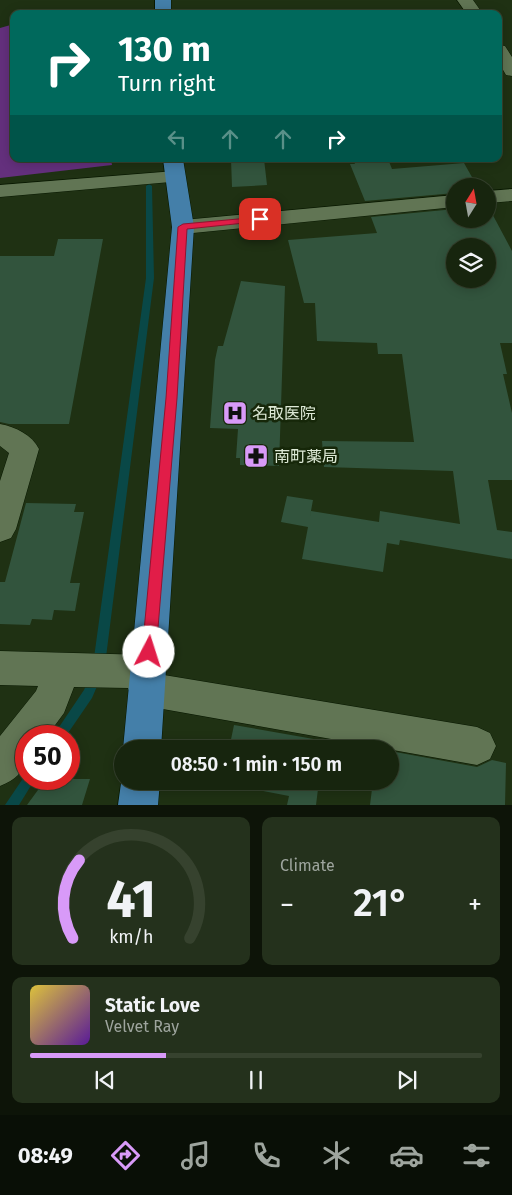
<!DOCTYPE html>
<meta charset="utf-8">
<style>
:root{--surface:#17250e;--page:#24311c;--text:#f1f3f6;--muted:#9ea59e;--line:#36422e;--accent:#d89af8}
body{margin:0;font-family:"Fira Sans","Noto Sans JP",sans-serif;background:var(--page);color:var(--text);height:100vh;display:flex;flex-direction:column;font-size:19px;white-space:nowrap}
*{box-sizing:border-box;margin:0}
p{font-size:16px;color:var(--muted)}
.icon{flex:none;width:28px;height:28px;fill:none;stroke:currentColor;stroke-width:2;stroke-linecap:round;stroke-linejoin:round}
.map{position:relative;height:805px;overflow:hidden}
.panel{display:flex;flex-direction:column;gap:12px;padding:12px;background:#0d1408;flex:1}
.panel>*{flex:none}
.banner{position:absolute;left:10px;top:10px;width:492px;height:152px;border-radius:10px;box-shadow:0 2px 12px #0003,0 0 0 1px var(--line);background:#00695c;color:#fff;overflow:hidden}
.needle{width:32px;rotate:11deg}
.buttons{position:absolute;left:446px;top:178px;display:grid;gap:10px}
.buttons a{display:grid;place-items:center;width:50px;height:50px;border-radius:50%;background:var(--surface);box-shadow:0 2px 12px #0003,0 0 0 1px var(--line);font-size:25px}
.speed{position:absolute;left:15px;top:725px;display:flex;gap:10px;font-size:25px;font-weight:700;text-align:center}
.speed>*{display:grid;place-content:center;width:65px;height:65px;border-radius:50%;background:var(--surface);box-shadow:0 2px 12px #0003,0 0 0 1px var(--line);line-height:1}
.speed .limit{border:8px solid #d22;background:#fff;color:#111}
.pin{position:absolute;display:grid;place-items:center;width:42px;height:42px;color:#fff;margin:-21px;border-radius:10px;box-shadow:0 2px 8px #0006}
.me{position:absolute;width:55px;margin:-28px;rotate:5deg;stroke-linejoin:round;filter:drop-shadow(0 0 4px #0008)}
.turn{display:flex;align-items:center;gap:18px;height:105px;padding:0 25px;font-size:22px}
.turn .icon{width:65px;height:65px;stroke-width:2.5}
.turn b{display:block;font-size:35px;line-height:42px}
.lanes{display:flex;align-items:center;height:48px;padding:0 25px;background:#0003;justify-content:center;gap:25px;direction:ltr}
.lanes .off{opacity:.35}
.big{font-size:38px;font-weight:600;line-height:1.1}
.panel .tile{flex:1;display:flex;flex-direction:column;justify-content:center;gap:8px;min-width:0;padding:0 18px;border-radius:10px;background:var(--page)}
.panel .dial{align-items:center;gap:0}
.dial svg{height:130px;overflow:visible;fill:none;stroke:var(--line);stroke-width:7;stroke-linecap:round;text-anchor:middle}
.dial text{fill:var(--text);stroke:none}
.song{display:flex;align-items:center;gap:15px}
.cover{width:60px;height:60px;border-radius:8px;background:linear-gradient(135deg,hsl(50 70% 55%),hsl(270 70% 35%))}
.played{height:5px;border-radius:2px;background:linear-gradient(90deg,var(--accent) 30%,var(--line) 30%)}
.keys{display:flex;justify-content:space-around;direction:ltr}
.heat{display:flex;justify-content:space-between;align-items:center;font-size:28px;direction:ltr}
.panel .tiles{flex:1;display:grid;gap:12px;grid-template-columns:1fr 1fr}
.tile:last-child{grid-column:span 2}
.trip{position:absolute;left:114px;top:740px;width:285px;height:50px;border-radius:25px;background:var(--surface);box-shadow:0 2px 12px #0003,0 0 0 1px var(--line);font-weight:600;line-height:50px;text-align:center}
.menu{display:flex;height:80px;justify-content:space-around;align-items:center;background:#090f06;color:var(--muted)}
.menu .icon{width:35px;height:35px}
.menu .selected{color:var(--accent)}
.menu b{font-size:22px;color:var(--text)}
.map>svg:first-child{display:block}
.green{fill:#64307d}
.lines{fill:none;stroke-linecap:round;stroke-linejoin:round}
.stream{fill:#094847;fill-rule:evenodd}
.building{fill:#32543d;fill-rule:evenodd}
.minor-casing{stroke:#081800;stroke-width:1}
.major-casing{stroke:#081800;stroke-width:1}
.minor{fill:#617554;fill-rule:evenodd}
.major{fill:#447fa9;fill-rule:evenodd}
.route{fill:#e11d48;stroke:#92132f}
.labels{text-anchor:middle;stroke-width:5;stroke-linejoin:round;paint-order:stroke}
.poi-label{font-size:16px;fill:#dde9d6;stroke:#162709;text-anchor:start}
</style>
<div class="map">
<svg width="512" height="805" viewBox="0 0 512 805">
<rect width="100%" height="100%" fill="#1f3113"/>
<path class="green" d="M14,24V159H111L112,165L0,178V28Z"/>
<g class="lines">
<path class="stream" d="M149,184L152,186L154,278L105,665L103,669L99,670L95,669L93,665L146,278V186Z
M95,672L99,673L101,677L92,698L66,736H53L84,690L91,673Z
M26,774V779H35L19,805H5Z"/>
</g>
<path class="building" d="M231,159H264L267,185L232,187Z
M353,159H388L392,169L464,163L477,186H455V193L365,201L350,164H355Z
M488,206L512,251V343H500L507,374H503L512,413V480H488L497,530L512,532V559L400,540L399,545L387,543L383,572L302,559L311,511L379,522L380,511L460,524L453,471L324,467L322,441L414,442L402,354H378L377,343L317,341L315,303H304L288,240L377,233L371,217L455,209V219H488ZM455,246H488V279H455Z
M58,239H103L69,424H9L0,422V256H54Z
M241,281L285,286L279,466L240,465V458H236L238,429L210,428L215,360L218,346H223Z
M287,496L313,500L308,527L281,522Z
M26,503L76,504L74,512H84L70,583H80L75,611L54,610L52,620L32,619L30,625L0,624V582H5Z
M234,725L325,741L324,749H229Z
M390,751L477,767L492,760L506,763L505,805H370L373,781H390Z
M46,779H90L82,805H27Z
M222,781H319L316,805H287L289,796L222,783Z"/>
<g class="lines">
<defs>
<path id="minor" d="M457,0H473L483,14H467Z
M499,45L505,46L512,57V76L506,75L499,63Z
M175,171L182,173L185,177L182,181L0,197V185Z
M512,189V201L488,203V191Z
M455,195V207L183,234L175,232L172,227L175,222L183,220Z
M0,424C16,427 32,435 39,449L16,529L11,538L0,542V481L9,453L0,446Z
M0,651L147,655L160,660L165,672L164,675L477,727L490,733L496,746L490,759L477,765L146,706L133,701L128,688L74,687L64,713L47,736H26C26,763 27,775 0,786V736L36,691L38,686L0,685Z"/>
<path id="major" d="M155,0H171V14H155Z
M163,159H183L194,227L161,749H123L172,227Z
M122,776V781H160L158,805H118Z"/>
</defs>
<use href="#minor" class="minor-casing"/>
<use href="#major" class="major-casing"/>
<use href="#minor" class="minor"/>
<use href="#major" class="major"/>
</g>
<path class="route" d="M260,217L265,219L264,221L187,229L177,398L156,652L154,657L149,659L144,657L142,652L166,398L178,227L183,224Z"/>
<defs>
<symbol id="hospital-square" viewBox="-11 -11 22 22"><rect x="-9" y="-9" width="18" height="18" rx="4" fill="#d89af8" stroke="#162709"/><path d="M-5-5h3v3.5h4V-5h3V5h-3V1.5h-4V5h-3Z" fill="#111"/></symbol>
<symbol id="pharmacy-square" viewBox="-11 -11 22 22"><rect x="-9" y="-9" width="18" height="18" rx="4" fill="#d89af8" stroke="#162709"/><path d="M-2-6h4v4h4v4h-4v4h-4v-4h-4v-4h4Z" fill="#111"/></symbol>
</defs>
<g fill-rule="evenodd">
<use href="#hospital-square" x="221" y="399" width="28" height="28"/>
<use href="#pharmacy-square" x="242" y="442" width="28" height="28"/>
</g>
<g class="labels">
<g class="poi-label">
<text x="252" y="419">名取医院</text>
<text x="274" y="462">南町薬局</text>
</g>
</g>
</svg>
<div class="buttons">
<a><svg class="needle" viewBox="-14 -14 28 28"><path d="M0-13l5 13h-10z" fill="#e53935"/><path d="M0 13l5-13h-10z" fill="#9ea59e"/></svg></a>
<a><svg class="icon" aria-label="layers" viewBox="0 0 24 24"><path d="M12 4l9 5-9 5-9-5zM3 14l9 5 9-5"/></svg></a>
</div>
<div class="speed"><div class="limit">50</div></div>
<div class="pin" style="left:260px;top:219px;background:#d93025"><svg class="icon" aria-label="arrive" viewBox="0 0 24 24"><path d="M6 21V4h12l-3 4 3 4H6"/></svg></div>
<svg class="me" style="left:149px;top:652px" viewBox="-20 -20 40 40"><circle r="19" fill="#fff"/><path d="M0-13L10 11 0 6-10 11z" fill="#e11d48"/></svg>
<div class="trip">08:50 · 1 min · 150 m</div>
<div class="banner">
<div class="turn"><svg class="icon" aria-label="right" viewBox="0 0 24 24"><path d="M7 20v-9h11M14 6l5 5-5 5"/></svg><div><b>130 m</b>Turn right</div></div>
<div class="lanes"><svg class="icon off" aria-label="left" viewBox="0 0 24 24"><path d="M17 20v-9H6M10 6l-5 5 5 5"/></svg><svg class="icon off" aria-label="ahead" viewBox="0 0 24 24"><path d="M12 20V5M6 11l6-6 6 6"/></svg><svg class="icon off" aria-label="ahead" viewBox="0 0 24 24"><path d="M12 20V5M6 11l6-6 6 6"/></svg><svg class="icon" aria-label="right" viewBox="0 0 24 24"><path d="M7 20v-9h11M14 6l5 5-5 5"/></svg></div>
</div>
</div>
<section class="panel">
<div class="tiles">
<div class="tile dial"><svg viewBox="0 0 100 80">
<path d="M14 69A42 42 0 1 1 86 69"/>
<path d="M14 69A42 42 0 0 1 18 21" stroke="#d89af8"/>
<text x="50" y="56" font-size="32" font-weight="700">41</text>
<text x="50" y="72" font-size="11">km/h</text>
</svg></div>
<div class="tile"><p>Climate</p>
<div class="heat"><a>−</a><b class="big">21°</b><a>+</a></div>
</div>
<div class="tile">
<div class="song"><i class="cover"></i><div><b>Static Love</b><p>Velvet Ray</p></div></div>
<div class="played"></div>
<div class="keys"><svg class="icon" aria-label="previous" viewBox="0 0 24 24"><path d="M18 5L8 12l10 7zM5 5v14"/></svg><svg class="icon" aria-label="pause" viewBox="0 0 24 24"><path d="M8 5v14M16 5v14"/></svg><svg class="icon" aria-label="next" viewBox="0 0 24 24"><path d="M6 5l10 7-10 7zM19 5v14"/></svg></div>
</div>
</div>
</section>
<nav class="menu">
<b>08:49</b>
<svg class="icon selected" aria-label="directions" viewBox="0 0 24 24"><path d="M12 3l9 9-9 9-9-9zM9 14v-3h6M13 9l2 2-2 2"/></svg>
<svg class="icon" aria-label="music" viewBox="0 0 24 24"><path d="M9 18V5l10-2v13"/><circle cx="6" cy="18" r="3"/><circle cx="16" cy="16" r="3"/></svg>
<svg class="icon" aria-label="phone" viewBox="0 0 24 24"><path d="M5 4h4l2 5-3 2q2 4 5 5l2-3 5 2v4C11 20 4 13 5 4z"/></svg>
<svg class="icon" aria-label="climate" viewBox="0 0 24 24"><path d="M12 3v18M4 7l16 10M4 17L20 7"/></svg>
<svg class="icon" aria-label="car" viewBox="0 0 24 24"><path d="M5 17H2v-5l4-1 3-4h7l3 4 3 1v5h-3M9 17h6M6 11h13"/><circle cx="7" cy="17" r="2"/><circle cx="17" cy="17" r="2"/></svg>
<svg class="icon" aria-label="filters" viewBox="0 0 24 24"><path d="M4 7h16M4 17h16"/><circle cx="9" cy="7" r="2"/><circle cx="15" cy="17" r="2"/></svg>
</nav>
